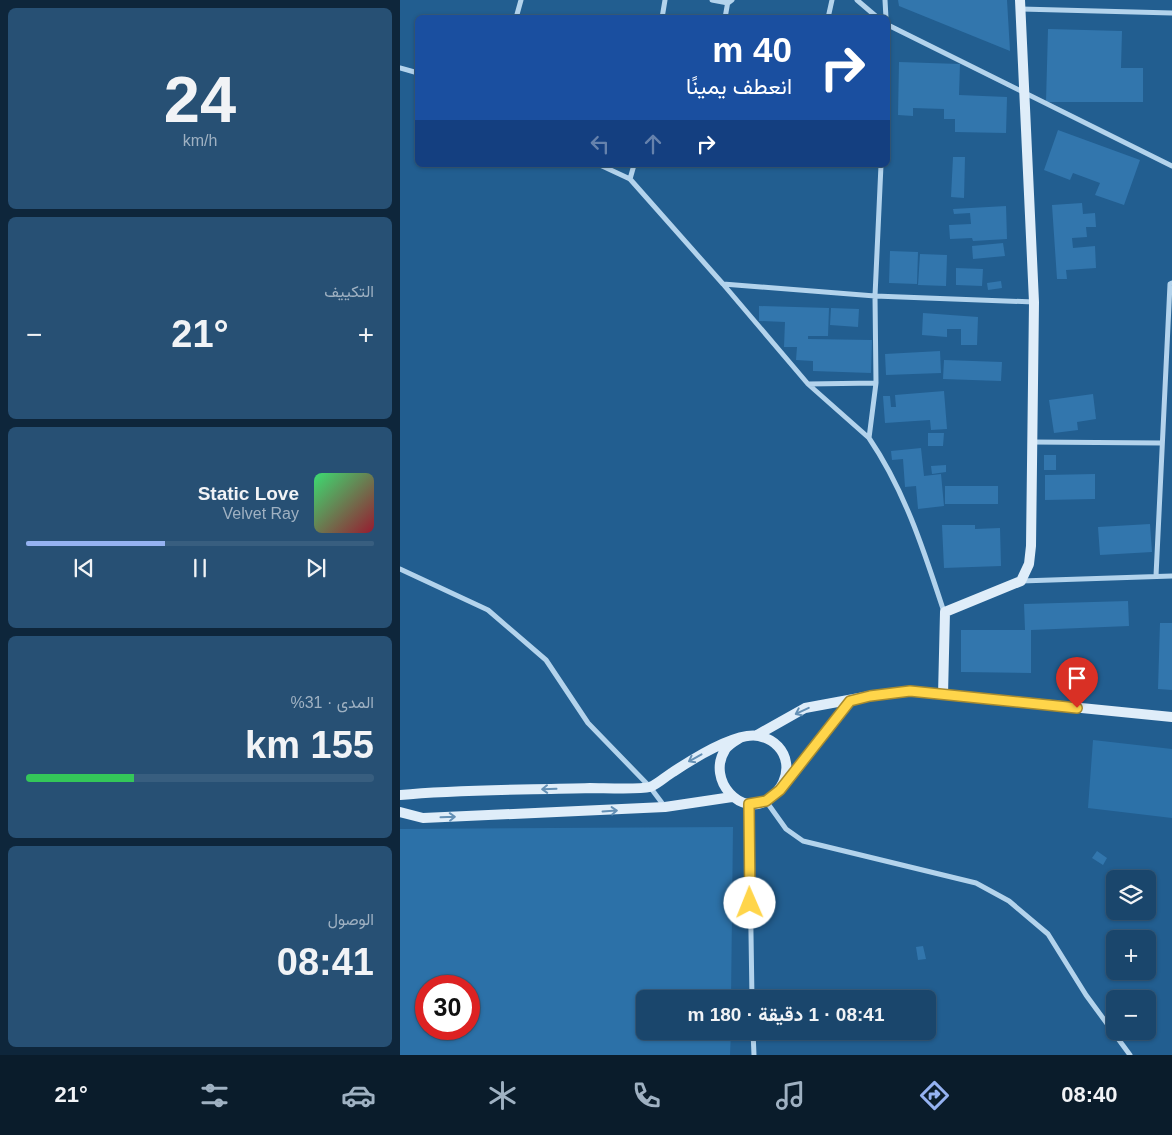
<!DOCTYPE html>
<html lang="ar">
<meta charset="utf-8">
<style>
:root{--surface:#1a466c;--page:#275074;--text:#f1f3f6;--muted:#9fb1c2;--line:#385e7f;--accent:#95b2f1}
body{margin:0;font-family:Helvetica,Vazirmatn,sans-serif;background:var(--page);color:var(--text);direction:rtl;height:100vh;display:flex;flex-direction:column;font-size:19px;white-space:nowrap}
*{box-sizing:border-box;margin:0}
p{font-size:16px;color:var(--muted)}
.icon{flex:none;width:28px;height:28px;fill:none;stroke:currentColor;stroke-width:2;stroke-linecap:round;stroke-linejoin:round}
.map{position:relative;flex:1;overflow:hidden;direction:ltr}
.side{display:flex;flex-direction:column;gap:8px;padding:8px;background:#0e263b;width:400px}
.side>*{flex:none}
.guide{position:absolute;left:15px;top:15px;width:475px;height:152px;border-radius:8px;box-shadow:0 1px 4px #0004,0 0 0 1px var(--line);direction:rtl;background:#1a4fa0;color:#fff;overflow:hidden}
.fabs{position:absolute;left:706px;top:870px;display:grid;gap:10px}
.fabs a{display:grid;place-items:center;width:50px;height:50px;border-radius:8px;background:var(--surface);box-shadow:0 1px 4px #0004,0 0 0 1px var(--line);font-size:25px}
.speed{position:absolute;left:15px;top:975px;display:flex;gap:10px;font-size:25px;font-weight:700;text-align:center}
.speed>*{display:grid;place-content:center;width:65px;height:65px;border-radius:50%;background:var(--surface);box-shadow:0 1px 4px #0004,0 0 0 1px var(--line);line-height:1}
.speed .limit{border:8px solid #d22;background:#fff;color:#111}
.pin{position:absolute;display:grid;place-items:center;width:42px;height:42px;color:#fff;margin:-51px -21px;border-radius:50% 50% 50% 0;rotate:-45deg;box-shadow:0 0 5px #0007}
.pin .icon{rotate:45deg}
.me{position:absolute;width:55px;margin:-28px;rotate:359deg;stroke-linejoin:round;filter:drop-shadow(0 0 4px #0008)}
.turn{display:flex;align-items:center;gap:18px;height:105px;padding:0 15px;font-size:22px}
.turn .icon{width:65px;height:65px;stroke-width:2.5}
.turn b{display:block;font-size:35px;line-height:42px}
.lanes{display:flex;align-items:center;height:48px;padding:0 15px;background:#0003;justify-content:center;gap:25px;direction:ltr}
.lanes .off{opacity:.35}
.big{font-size:38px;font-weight:700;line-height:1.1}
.side .tile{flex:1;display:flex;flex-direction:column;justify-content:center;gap:8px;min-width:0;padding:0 18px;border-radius:8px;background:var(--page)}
.side .dial{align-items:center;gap:0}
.dial b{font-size:65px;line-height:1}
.song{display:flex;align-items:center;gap:15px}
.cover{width:60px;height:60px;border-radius:8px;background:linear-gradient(135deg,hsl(140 70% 55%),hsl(350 70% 35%))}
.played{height:5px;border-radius:2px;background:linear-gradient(90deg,var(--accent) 40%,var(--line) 40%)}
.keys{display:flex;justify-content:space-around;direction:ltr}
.heat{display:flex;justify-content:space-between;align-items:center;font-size:28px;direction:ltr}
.charge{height:8px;border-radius:4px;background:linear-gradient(90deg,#34c759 31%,var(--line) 0)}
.trip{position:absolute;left:236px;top:990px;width:300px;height:50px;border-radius:8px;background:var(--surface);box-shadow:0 1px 4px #0004,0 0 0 1px var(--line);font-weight:700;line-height:50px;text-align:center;direction:rtl}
.tabs{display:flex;height:80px;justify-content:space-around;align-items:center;background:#0a1c2b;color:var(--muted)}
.tabs .icon{width:35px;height:35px}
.tabs .on{color:var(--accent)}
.tabs b{font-size:22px;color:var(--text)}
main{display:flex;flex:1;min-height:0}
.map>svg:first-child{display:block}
.green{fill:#2c71a8;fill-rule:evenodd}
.building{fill:#3276ad}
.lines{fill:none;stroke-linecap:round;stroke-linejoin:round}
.street{stroke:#b3d3ec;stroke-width:5}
.secondary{stroke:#dfedf9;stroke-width:10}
.oneway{stroke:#6490b5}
.route-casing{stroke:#a68a30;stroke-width:12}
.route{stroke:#ffd54a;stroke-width:9}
</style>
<main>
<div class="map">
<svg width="772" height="1055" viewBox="0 0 772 1055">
<rect width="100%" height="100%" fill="#225e90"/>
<path class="green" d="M693,740L772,749V818L688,808Z
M333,827L331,999H245V1031H331L330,1055H0V829ZM26,986H69V1029H26Z"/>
<path class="building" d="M498,0H607L610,51L499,6Z
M648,29L722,31L721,68H743V102H646Z
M499,62L560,64L559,95L607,97L606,133L555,132V119H544V109L513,108V116L498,115Z
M658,130L740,160L724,205L695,195L700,183L673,173L670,180L644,170Z
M553,157H565L564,198L551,197Z
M682,203L683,214L695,213L696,227H686L687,237L672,238L673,248L695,246L696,268L666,270L667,279H657L652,205Z
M606,206L607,239L573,241L572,238L550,239L549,225L571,224L570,213L554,214L553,209Z
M603,243L605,256L573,259L572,246Z
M490,251L518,252L517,284L489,283Z
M520,254L547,255L546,286L518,285Z
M556,268L583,269L582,286L556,285Z
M601,281L602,288L588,290L587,283Z
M359,306L429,308L428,336H408V339L472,340L471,373L413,371V361L396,360L397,347H384L385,322L359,321Z
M431,308L459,309L458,327L430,325Z
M523,313L578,317L577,345H561V329H547V337L522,335Z
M540,351L541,373L486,375L485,354Z
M544,360L602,362L601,381L543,379Z
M544,391L547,429L531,430L530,420L485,423L483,396H490L491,407H496L495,395Z
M693,394L696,419L677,422L678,430L654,433L649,400Z
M528,433H544L543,446H528Z
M521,448L524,476L541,474L544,506L518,509L516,486L505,487L503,459L492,460L491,451Z
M644,455H656V470H644Z
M546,465V472L532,474L531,466Z
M695,474V499L645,500V475Z
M545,486H598V504H545Z
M750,524L752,552L700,555L698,527Z
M542,525H575V529L600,528L601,566L544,568Z
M728,601L729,626L631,630V673L561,672V630H625L624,604Z
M760,623H772V690L758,689Z
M697,851L707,858L703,865L692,858Z
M523,946L526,959L518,960L516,947Z"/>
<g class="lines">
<path class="street" d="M312,0L328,3L332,0
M457,0L478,18
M485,0L486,18
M621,9L772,13
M116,18L121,0
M262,18L265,0
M325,18L328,1
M428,18L432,0
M488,25L772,166
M0,68L18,73
M200,165L230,179L323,284L475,296L476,383
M481,165L475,296L634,302
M230,179L234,165
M323,284L408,384L476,383L469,438L408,384
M469,438C505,491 524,551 544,612
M631,442L762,443
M0,569L88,610L146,660L188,723L250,787L265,807
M756,576L770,284L772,283
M621,581L772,576
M366,801L386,829L403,841L576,883L609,901L648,934L686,995L730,1055
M349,804L352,999
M353,1031L354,1055"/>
<path class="secondary" d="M543,695L545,612L621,581L629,564L631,546L634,302L620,0
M357,735L405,708L470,696L510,691L772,717
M386,783L450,701
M0,795C63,789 127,790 190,788C204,788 238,790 250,787C258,784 266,776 273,772C291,760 337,731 359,736C392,744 395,780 369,799C342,819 306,780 325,750C328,745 335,741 340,738
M0,812L23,818L265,807L332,797"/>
</g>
<defs><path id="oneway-shaft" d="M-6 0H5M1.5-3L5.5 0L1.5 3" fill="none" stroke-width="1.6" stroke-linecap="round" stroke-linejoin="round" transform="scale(1.25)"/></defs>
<g class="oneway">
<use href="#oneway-shaft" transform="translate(402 711) rotate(155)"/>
<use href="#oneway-shaft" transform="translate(295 758) rotate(151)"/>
<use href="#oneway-shaft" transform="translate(149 789) rotate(178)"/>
<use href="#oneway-shaft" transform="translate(210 811) rotate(-4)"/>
<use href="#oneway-shaft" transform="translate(48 817) rotate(-2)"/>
</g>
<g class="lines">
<defs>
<path id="route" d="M350,903L349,804L366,801L380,790L450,701L470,696L510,691L677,708"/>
</defs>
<use href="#route" class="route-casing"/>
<use href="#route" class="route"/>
</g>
</svg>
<div class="fabs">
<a><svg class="icon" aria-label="layers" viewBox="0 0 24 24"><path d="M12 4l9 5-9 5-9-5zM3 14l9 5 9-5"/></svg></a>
<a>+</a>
<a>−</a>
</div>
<div class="speed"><div class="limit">30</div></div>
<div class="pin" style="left:677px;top:708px;background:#d93025"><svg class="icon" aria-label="arrive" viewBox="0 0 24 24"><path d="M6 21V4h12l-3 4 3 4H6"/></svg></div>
<svg class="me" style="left:350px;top:903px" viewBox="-20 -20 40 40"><circle r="19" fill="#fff"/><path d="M0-13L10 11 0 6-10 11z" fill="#ffd54a"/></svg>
<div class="trip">08:41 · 1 دقيقة · 180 m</div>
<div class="guide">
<div class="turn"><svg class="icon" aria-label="right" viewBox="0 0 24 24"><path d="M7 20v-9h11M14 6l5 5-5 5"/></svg><div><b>40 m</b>انعطف يمينًا</div></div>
<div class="lanes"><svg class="icon off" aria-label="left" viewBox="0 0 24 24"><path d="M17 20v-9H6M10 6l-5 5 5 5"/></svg><svg class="icon off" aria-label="ahead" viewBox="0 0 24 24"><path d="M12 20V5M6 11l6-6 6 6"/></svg><svg class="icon" aria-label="right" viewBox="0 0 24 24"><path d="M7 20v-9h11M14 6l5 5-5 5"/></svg></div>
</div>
</div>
<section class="side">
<div class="tile dial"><b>24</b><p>km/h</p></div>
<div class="tile"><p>التكييف</p>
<div class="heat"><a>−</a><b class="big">21°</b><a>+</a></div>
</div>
<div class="tile">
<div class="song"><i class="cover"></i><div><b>Static Love</b><p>Velvet Ray</p></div></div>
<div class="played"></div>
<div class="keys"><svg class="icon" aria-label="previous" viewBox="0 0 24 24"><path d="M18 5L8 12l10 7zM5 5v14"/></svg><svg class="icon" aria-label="pause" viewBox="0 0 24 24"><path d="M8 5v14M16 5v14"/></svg><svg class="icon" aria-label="next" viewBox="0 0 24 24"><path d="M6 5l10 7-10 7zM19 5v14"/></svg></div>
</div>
<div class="tile"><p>المدى · 31%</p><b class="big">155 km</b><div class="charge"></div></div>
<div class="tile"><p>الوصول</p><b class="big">08:41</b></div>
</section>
</main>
<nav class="tabs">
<b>08:40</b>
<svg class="icon on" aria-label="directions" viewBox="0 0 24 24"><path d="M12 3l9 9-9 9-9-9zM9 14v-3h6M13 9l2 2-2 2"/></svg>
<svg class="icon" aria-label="music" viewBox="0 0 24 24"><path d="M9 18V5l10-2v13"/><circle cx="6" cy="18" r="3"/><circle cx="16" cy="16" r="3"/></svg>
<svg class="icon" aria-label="phone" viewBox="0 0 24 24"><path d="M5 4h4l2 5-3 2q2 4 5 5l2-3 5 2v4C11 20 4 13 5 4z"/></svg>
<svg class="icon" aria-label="climate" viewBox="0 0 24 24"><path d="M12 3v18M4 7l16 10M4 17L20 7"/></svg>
<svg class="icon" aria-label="car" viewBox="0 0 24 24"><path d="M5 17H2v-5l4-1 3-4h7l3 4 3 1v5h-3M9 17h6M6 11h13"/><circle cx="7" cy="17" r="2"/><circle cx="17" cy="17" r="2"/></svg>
<svg class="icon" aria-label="filters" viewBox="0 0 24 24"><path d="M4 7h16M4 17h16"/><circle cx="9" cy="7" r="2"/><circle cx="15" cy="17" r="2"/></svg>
<b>21°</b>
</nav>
